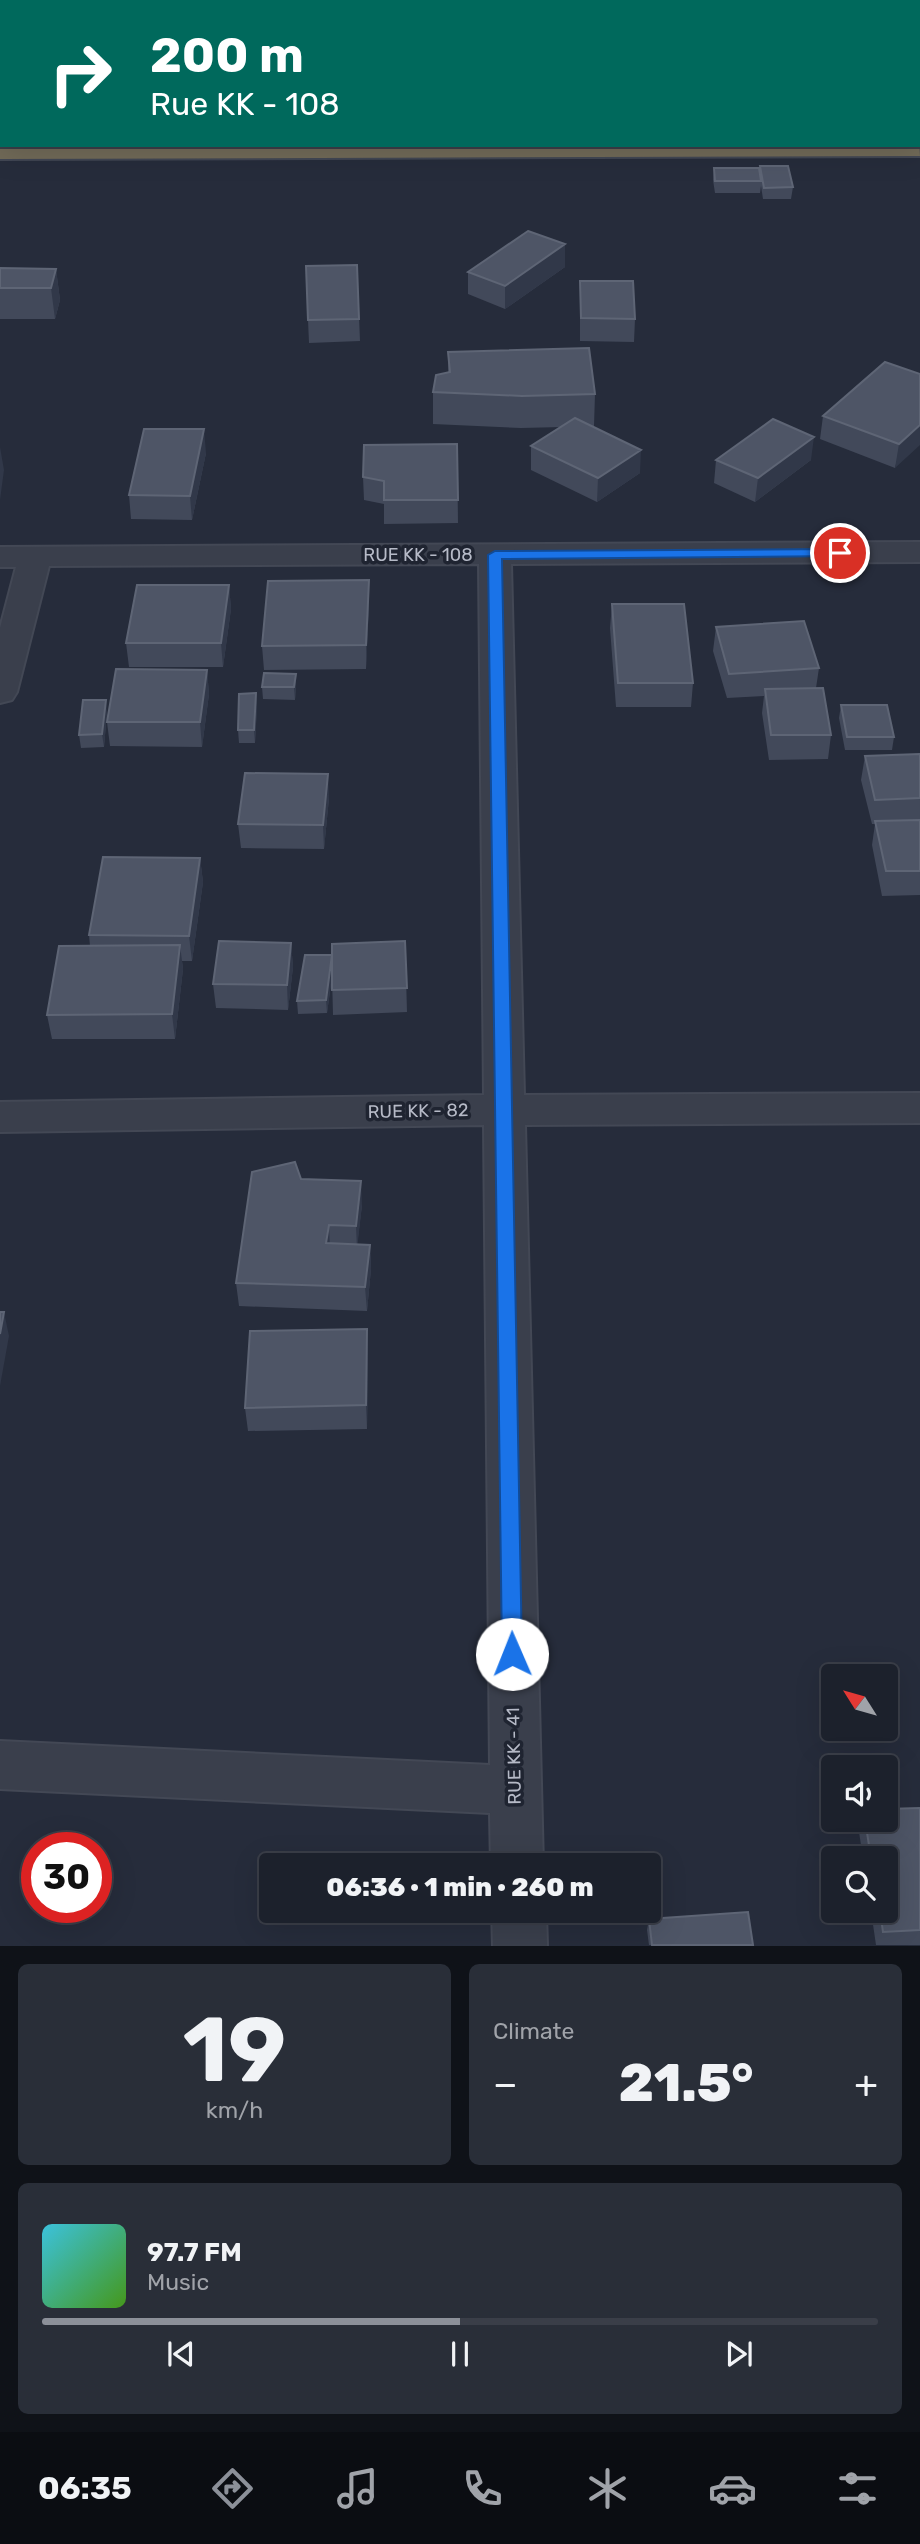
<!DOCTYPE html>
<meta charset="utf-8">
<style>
:root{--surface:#1c212c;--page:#292e38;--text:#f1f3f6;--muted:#a0a3a9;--line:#3a3e48;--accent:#8c9099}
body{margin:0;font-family:Rubik,sans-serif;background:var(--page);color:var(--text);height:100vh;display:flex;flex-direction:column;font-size:26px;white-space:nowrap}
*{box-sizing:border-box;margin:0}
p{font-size:23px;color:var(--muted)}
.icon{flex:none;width:38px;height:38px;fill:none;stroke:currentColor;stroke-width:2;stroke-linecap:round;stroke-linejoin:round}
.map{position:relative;height:1946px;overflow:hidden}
.sheet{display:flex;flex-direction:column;gap:18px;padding:18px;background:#0f1218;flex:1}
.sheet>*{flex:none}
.guide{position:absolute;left:0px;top:0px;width:920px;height:147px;box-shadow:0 7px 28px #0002,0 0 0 2px var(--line);background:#00695c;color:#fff;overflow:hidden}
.needle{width:46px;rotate:307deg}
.tools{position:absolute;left:821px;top:1664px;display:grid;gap:14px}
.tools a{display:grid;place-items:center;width:77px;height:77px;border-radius:7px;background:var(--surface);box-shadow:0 7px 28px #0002,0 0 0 2px var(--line);font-size:35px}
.speed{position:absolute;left:21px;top:1832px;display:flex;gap:14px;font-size:35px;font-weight:700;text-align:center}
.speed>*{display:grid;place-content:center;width:91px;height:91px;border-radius:50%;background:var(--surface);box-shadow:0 7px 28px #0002,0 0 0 2px var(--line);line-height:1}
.speed .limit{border:10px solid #d22;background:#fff;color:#111}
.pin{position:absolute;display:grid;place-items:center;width:60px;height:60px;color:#fff;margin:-30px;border:4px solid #fff;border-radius:50%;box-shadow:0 2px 7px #0007}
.me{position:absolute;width:77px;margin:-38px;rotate:359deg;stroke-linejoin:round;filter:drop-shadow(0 0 5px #0008)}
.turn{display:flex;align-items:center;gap:24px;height:147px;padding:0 35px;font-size:32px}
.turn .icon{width:91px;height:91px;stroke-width:2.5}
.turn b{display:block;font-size:49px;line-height:60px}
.big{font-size:52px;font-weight:800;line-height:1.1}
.sheet .card{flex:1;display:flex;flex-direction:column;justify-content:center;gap:10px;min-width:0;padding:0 24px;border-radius:10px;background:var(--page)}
.sheet .dial{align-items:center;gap:0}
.dial b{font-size:91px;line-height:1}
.song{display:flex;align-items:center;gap:21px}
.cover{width:84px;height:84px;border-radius:10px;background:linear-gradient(135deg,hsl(190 70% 55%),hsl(100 70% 35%))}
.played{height:7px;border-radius:4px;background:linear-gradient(90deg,var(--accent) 50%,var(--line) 50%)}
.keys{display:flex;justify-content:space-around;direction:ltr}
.heat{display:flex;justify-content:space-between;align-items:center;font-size:38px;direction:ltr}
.sheet .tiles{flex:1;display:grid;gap:18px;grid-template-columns:1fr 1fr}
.card:last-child{grid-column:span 2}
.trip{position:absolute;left:259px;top:1853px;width:402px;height:70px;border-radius:7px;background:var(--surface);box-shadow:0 7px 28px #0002,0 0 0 2px var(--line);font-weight:800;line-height:70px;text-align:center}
.tabs{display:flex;height:112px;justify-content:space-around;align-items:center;background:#0b0d12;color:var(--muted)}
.tabs .icon{width:49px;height:49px}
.tabs .selected{color:var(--accent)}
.tabs b{font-size:32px;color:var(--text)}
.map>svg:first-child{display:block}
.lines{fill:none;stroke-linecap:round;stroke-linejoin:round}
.lane-casing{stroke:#434855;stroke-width:4}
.street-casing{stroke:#434855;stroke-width:4}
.highway-casing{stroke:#424754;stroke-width:4}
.lane{fill:#3a3f4c;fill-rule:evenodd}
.street{fill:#3a3f4c;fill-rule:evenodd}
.highway{fill:#716a58;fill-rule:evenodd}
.wall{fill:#42495a}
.shaded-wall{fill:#313849}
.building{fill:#4e5566;stroke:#5e6575;stroke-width:2}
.route{fill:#1a73e8;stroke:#114b97;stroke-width:2}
.labels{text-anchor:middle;stroke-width:7;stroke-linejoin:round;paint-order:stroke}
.street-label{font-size:18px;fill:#b6bac7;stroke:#1f2431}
</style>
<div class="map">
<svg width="920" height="1946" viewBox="0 0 920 1946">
<rect width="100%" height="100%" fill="#262c3b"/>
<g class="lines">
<defs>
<path id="lane" d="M0,102H2V112H0Z"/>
<path id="street" d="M446,0H470V2H446Z
M920,542V562L511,564L524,1095L920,1093V1123L525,1125L543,1866H491L490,1813L0,1789V1741L490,1765L484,1125L0,1132V1102L484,1095L479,564L49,566L17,692L12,700L0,703V628L16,567H0V547Z
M492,1911H546L547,1946H493Z"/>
<path id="highway" d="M919,140L920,156L0,159V143L919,145Z"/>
</defs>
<use href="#lane" class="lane-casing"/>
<use href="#street" class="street-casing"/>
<use href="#highway" class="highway-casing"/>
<use href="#lane" class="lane"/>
<use href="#street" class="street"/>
<use href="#highway" class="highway"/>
</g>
<path class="wall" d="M753,0H794V2H753Z
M795,0H815V2H795Z
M919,20H920V62H919Z
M760,166L793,187L791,199H763L761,186L760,193H715L713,180L714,168L760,174Z
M565,244V267L505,309L468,294V272Z
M357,265L360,341L309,343L308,320Z
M0,268L56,269L60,300L55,319H0Z
M580,281L635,319L634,342L580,341Z
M448,352L595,394L594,426H591L640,473L597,502L531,470V446L562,427L521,428L433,424V392L448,372Z
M920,374L895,468L820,439L823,416Z
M457,444L458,523L384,524V504L364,500L363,477Z
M206,453L192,520L131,519L129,495Z
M716,460H811L755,502L714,483Z
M229,585L231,609L223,667H129L126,643Z
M369,604L366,669L264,670L262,646Z
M612,604L693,683L691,707H616L610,628Z
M716,627L819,668L816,688L831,735L828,759L769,760L762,713L764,696L727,698L713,651Z
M207,670L209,694L202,747L110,746L107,722Z
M296,674V686L295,700L263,699L262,687Z
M256,693L257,706L255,743H239L238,730Z
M841,705L894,737L892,750H845L839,718Z
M107,712L104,747L81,748L79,735Z
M920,754V895L882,896L872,845L875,824H872L861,780L865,756Z
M329,798L324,849L241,848L238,824Z
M200,858L203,882L192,961H182L183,969L175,1039H52L47,1015L90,946L89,935Z
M405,941L407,1012L333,1015L332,977L327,1013L298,1014L297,1001L332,955Z
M291,943L293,967L288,1010L216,1008L213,984Z
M301,1179L362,1205L357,1245H370L371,1269L367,1311L239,1306L236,1283Z
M368,1352L367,1429L248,1431L245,1408Z
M920,1808V1945H876L871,1911H886V1858H863L859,1832L861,1820H886Z
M649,1919L753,1945H649L647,1930Z"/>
<path class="shaded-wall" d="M565,244V267L505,309V286Z
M56,269L60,300L55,319L51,288Z
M920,425V445L895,468L899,444Z
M204,429L206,453L192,520L190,496Z
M814,437L811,460L755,502L758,478Z
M0,447L4,470L0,500Z
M641,450L640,473L597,502L598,478Z
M369,580V604L366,669V645Z
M229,585L231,609L223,667L221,643Z
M207,670L209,694L202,747L200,722Z
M296,674V686L295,700L294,687Z
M256,693L257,706L255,743L254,730Z
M106,700L107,712L104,747L102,734Z
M328,774L329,798L324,849L323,825Z
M200,858L203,882L192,961L189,936Z
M291,943L293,967L288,1010L287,985Z
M180,945L183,969L175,1039L172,1014Z
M332,955L333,968L327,1013L326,1000Z
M361,1181L362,1205L357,1250L356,1226Z
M329,1225L330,1249L326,1243Z
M370,1245L371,1269L367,1311L365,1287Z
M4,1312L9,1336L0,1386V1334Z
M367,1329L368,1352L367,1429L366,1405Z"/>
<path class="building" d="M201,0H237L236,2H200Z
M246,0H326V2H246Z
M585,0H661V2H585Z
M669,0H753V2H669Z
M848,0H887L888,2H848Z
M919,20H920V41H919Z
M760,166H788L793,187L764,188Z
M714,168H759L761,181H715Z
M528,231L565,244L505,286L468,272Z
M357,265L359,319L308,320L306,266Z
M0,268L56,269L51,288H0Z
M580,281H633L635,319L581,318Z
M589,348L595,394L522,396L433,392L436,375L450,372L448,352Z
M885,362L920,374V425L899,444L823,416Z
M575,418L641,450L598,478L531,446Z
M773,419L814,437L758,478L716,460Z
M144,429H204L190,496L129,495Z
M457,444L458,500H384V481L363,477L364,445Z
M369,580L366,645L262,646L268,581Z
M137,585H229L221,643H126Z
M612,604H684L693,683H618Z
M804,621L819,668L729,674L716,627Z
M116,669L207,670L200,722H107Z
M264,673L296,674L294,687H262Z
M823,688L831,735H771L765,689Z
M256,693L254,730H238L239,694Z
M83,700H106L102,734L79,735Z
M841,705H887L894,737H847Z
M920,754V798L875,800L865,756Z
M245,773L328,774L323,825L238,824Z
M920,820V871H886L875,821Z
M103,857L200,858L189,936L89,935Z
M219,941L291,943L287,985L213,984Z
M405,941L407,988L332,990V944Z
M180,945L172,1014L47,1015L59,946Z
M305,955H332L326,1000L297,1001Z
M295,1162L301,1179L361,1181L356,1226L329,1225L326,1243L370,1245L365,1287L236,1283L252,1172Z
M0,1312H4L0,1334Z
M367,1329L366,1405L245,1408L250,1331Z
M920,1808V1930L883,1932L880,1911H886V1858H871L865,1820H886V1809Z
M748,1912L753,1945H652L649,1919Z"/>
<path class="route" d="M840,549L845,550V556L502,559L522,1654L519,1661L512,1663L505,1661L502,1654L488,555L495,551Z"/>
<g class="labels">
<g class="street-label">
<text x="418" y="561">RUE KK - 108</text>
<text transform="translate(418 1111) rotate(-1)" y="6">RUE KK - 82</text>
<text transform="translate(514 1756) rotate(-91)" y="6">RUE KK - 41</text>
</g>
</g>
</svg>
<div class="tools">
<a><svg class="needle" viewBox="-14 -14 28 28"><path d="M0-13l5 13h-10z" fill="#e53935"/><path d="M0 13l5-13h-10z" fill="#a0a3a9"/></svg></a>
<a><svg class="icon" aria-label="sound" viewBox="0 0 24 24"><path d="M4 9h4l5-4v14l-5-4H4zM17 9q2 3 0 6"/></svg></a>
<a><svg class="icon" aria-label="search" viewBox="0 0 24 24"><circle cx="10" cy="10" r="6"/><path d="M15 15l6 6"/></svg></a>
</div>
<div class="speed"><div class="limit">30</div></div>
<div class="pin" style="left:840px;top:553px;background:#d93025"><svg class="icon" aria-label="arrive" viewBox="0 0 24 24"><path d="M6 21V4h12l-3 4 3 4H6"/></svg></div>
<svg class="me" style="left:512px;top:1654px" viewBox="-20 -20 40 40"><circle r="19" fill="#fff"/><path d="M0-13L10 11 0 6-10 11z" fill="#1a73e8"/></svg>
<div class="trip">06:36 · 1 min · 260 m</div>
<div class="guide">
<div class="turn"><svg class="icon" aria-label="right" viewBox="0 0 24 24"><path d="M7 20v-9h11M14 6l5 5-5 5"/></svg><div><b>200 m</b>Rue KK - 108</div></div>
</div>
</div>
<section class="sheet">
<div class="tiles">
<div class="card dial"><b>19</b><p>km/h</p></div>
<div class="card"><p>Climate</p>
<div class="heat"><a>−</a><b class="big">21.5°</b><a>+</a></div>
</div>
<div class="card">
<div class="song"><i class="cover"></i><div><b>97.7 FM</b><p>Music</p></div></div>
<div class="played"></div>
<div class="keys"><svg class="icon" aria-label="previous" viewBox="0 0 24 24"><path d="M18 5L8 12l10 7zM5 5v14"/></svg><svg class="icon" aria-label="pause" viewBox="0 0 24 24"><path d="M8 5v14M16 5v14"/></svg><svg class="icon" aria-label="next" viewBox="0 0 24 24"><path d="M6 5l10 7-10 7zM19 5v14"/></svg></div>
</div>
</div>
</section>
<nav class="tabs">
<b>06:35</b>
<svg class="icon selected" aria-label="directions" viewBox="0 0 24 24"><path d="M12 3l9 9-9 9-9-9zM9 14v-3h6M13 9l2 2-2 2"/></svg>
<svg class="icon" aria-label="music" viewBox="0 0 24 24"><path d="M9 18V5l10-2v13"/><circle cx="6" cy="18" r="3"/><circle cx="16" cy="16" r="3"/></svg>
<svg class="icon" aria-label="phone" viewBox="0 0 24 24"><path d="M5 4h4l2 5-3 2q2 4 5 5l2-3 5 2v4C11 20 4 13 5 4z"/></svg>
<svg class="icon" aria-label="climate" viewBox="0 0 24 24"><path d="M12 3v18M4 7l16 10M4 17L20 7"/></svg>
<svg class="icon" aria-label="car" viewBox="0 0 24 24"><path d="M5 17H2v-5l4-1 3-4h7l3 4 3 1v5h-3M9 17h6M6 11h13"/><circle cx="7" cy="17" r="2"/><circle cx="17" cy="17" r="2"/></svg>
<svg class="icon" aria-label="filters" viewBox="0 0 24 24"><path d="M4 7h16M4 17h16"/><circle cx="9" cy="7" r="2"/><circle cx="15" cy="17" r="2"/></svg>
</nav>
